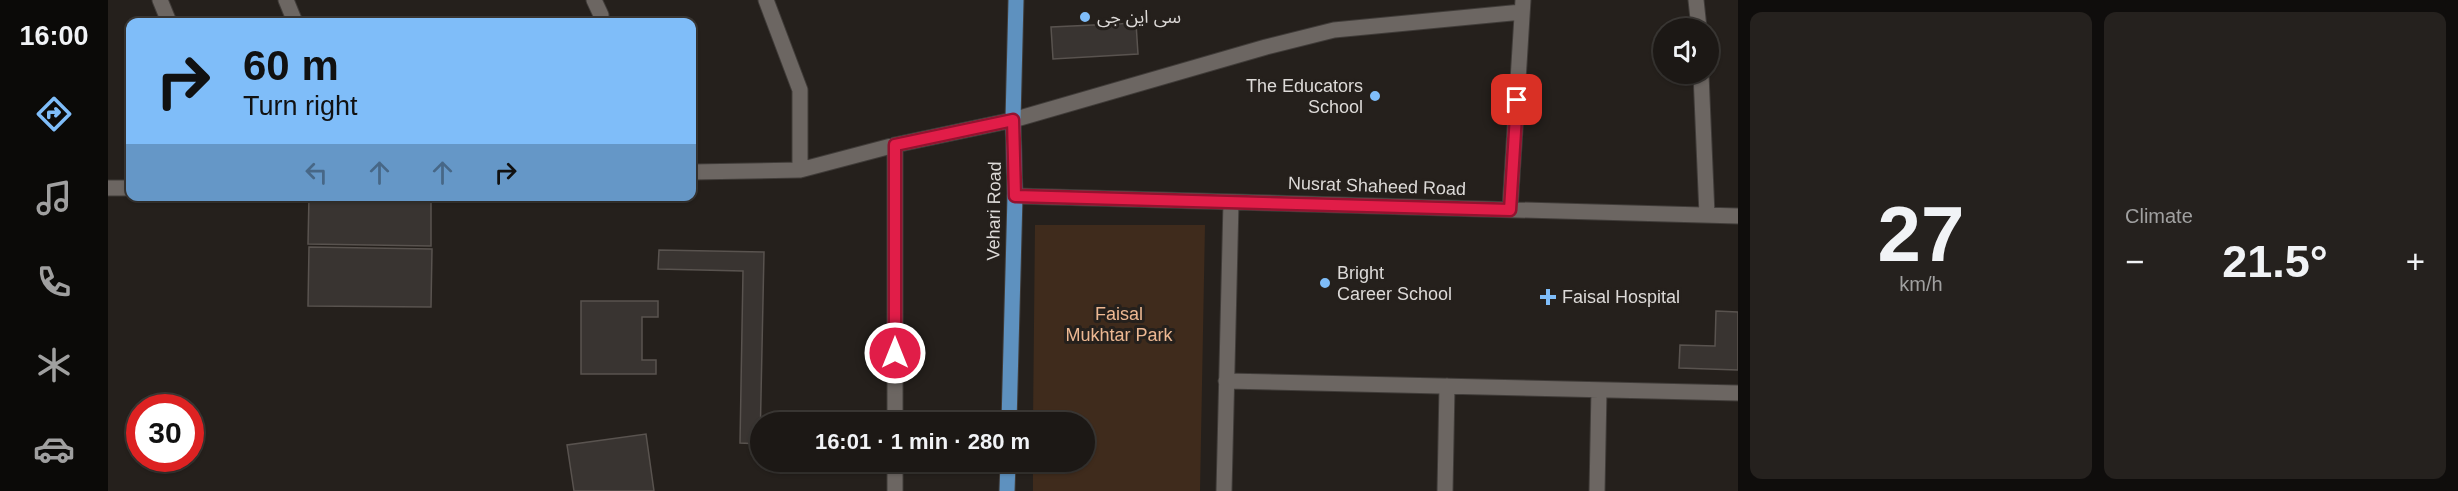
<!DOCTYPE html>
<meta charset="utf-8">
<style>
:root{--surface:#1c1815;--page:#25211e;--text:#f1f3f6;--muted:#a0a0a0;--line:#3a3734;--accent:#7fbdf9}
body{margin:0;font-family:Arial,"Noto Sans Arabic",sans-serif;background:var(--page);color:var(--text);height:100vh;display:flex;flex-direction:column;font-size:22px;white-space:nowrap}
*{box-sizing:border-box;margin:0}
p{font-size:20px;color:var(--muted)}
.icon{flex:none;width:33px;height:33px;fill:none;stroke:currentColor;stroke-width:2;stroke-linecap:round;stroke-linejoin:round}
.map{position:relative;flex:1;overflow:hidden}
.side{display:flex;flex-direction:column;gap:12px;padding:12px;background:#0f0d0c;width:720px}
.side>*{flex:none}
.banner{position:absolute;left:18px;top:18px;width:570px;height:183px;border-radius:12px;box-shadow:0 2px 4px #0004,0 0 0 2px var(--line);background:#7fbdf9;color:#111;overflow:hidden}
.buttons{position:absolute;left:1545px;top:18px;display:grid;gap:12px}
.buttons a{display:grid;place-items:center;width:66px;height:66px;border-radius:50%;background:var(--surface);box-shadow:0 2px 4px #0004,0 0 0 2px var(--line);font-size:30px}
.speed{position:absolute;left:18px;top:394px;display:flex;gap:12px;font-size:30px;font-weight:700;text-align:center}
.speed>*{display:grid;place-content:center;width:78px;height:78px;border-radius:50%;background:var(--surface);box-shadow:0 2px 4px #0004,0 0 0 2px var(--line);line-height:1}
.speed .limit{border:9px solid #d22;background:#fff;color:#111}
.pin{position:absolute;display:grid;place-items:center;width:51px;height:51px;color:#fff;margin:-26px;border-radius:12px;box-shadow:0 3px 9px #0006}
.me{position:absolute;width:66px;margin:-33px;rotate:0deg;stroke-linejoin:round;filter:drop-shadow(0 0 4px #0008)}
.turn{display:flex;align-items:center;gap:21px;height:126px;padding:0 18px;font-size:27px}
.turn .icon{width:78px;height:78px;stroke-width:2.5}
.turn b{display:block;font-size:42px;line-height:51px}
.lanes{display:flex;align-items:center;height:57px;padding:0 18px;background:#0003;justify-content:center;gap:30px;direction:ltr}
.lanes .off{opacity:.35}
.big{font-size:45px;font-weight:800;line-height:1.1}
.side .widget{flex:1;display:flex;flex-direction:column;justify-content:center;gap:9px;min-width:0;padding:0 21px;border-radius:12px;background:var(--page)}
.side .dial{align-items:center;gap:0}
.dial b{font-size:78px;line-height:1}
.heat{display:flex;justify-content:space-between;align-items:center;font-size:33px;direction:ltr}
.side .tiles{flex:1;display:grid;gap:12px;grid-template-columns:repeat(2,1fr)}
.trip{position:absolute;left:642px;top:412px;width:345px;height:60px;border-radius:30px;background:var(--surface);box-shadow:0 2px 4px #0004,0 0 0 2px var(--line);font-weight:800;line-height:60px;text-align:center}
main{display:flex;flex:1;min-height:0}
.tab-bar{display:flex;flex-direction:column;width:108px;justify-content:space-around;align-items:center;background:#0b0a08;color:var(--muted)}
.tab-bar .icon{width:42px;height:42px}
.tab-bar .selected{color:var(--accent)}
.tab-bar b{font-size:27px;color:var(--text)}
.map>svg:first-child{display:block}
.green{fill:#3f2b1c}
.building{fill:#393431;stroke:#59534f;stroke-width:1.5}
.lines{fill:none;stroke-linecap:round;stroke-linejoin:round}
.minor-casing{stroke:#403c39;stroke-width:17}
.major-casing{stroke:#403c39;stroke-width:17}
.minor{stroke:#6c6662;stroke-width:15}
.major{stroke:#5e91bf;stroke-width:15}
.route-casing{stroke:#92132f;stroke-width:15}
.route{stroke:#e11d48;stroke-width:10}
.poi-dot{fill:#7fbdf9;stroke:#25201c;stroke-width:2}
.labels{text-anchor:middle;stroke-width:6;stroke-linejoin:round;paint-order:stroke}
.poi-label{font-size:18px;fill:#dddad8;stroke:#25201c;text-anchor:start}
.street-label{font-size:18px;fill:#dddad8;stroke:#25201c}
.park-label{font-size:18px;fill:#edb892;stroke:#25201c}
</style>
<main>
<nav class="tab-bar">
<b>16:00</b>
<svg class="icon selected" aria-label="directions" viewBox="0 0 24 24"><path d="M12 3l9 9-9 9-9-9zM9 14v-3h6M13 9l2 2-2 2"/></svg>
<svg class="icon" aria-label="music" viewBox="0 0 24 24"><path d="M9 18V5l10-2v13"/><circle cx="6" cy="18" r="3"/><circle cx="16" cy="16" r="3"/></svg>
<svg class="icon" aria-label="phone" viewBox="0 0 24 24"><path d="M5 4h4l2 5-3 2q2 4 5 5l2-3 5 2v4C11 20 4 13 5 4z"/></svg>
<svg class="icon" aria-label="climate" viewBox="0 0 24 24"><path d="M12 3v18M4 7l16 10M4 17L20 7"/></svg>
<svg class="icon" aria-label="car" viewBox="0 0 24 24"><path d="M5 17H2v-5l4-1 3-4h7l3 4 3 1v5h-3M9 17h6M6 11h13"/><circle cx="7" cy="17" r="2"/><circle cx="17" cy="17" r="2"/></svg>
</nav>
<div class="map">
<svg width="1630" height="491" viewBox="0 0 1630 491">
<rect width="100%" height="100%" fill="#25201c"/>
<path class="green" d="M927,225H1097L1092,491H925V462H976V423H925Z"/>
<path class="building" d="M1028,23L1030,54L945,59L943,27Z
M201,196H323V246L200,244Z
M201,247L324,249L323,307L200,306Z
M551,250L656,252L652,444L632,443L635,271L550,269Z
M473,301H550V317H534V360H548V374H473Z
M1608,311L1630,312V370L1571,368L1572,345L1607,346Z
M538,434L546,491H466L459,445Z"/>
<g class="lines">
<defs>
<path id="minor" d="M52,0L61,22
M178,0L187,22
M486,0L493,15
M658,0L692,90V170
M1588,0L1591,28
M1593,74L1599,215
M787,145V423
M584,172L692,170L787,145L905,120L1158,47L1226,30L1414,12
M0,188H22
M907,196L1630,216
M1402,209L1415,0
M1118,381L1630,393
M787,462V491
M1116,491L1123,202
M1337,491L1339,386
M1489,491L1491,390"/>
<path id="major" d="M901,423L907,196L905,120L908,0
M899,491L900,462"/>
</defs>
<use href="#minor" class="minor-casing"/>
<use href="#major" class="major-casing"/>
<use href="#minor" class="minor"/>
<use href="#major" class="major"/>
</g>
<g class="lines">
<defs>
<path id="route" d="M787,353V145L905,120L907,196L1402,210L1409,100"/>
</defs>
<use href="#route" class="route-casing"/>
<use href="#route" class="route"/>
</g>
<g class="poi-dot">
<circle cx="977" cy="17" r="6"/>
<circle cx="1267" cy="96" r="6"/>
<circle cx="1217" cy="283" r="6"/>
<path d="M1437 288h6v6h6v6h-6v6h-6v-6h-6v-6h6z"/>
</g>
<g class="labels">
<g class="poi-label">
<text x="989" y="23">سی این جی</text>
<text x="1255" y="92" text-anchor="end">The Educators<tspan x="1255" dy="21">School</tspan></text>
<text x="1229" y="279">Bright<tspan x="1229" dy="21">Career School</tspan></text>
<text x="1454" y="303">Faisal Hospital</text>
</g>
<g class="street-label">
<text transform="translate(1269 186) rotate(2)" y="6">Nusrat Shaheed Road</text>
<text transform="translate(886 211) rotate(-89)" y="6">Vehari Road</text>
</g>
<g class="park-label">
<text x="1011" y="320">Faisal<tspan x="1011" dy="21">Mukhtar Park</tspan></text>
</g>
</g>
</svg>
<div class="buttons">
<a><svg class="icon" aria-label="sound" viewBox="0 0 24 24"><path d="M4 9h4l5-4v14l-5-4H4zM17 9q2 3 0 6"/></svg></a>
</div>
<div class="speed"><div class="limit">30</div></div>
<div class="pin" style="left:1409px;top:100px;background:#d93025"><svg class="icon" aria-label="arrive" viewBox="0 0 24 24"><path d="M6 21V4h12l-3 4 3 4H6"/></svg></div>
<svg class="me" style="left:787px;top:353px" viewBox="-20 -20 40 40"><circle r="17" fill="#e11d48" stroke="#fff" stroke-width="3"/><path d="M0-11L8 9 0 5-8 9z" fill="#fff"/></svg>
<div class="trip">16:01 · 1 min · 280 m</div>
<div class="banner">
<div class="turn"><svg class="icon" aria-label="right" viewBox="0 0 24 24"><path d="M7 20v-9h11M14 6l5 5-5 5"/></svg><div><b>60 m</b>Turn right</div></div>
<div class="lanes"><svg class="icon off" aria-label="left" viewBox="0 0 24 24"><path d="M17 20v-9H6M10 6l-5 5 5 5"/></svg><svg class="icon off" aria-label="ahead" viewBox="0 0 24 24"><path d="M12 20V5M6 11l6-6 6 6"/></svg><svg class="icon off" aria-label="ahead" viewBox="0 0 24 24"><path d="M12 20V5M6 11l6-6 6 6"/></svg><svg class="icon" aria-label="right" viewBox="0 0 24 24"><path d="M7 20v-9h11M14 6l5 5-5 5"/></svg></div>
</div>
</div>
<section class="side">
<div class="tiles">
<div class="widget dial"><b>27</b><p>km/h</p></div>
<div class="widget"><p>Climate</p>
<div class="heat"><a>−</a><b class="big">21.5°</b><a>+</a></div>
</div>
</div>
</section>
</main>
